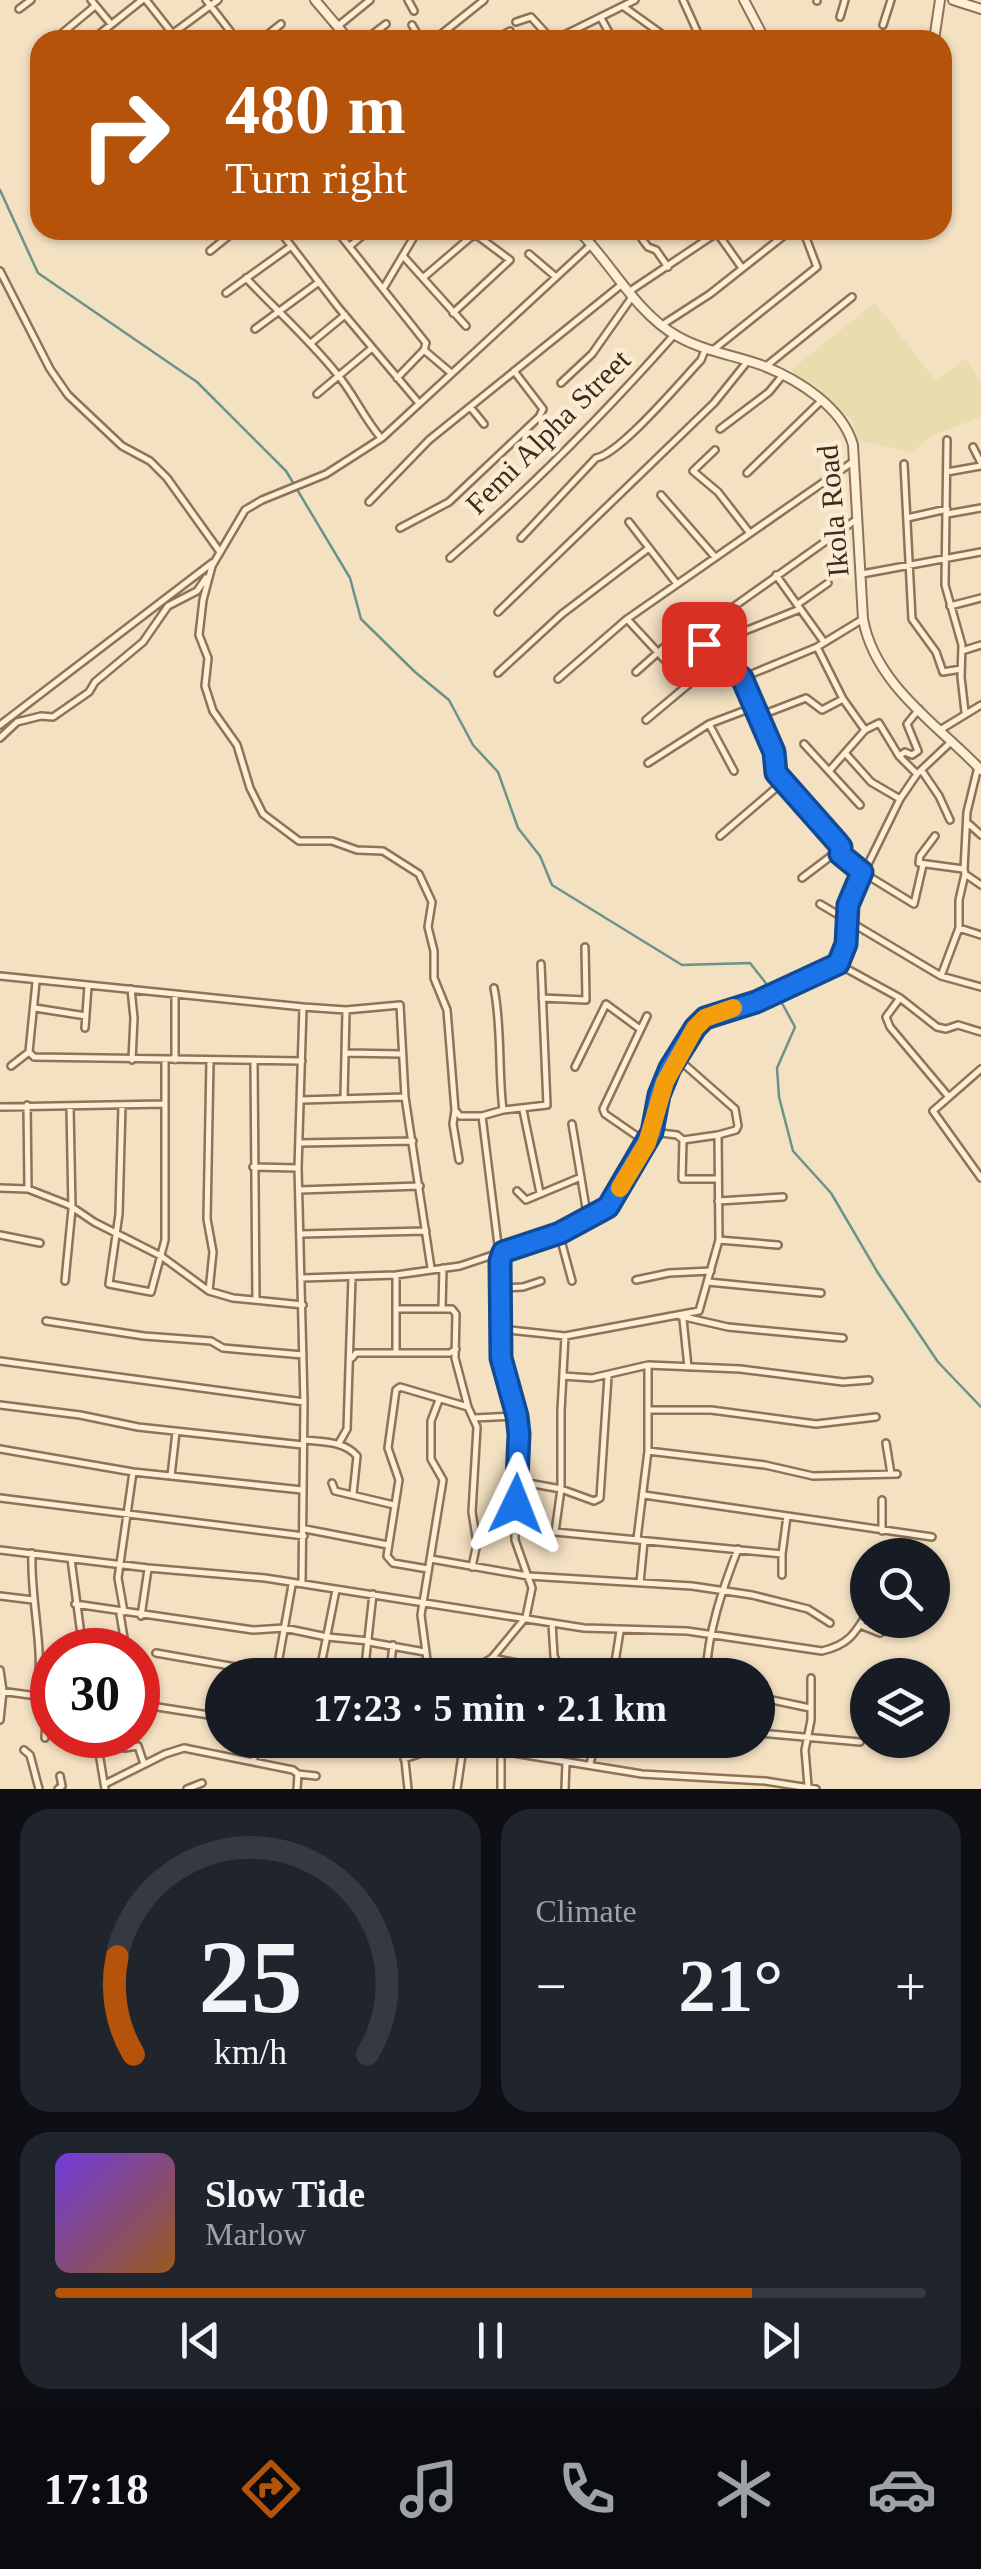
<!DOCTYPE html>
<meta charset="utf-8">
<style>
:root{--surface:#171b24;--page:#20242c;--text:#f1f3f6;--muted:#9ea1a6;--line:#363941;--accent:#b45309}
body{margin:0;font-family:"Times New Roman",serif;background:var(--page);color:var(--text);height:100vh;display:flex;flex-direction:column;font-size:38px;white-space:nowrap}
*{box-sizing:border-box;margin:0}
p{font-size:32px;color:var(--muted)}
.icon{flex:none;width:55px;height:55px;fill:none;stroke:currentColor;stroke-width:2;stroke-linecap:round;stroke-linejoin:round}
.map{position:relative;height:1789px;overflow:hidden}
.details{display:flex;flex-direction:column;gap:20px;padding:20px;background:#0d0f14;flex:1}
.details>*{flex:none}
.top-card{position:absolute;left:30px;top:30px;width:922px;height:210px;border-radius:30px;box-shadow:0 2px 8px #0004;background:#b45309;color:#fff;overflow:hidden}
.fabs{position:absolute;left:850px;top:1538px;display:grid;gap:20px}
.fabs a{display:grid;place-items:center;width:100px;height:100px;border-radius:50%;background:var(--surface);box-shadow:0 2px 8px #0004;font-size:50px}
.speed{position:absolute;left:30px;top:1628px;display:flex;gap:20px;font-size:50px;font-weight:700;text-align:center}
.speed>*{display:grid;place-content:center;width:130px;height:130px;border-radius:50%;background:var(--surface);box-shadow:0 2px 8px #0004;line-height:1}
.speed .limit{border:15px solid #d22;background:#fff;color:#111}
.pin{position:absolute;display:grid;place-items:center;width:85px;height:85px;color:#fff;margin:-42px;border-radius:20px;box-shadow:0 5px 15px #0006}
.me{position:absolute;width:110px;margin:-55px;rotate:2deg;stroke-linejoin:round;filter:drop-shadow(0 0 8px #0008)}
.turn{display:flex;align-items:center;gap:35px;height:210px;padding:0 30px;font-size:45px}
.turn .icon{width:130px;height:130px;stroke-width:2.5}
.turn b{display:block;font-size:70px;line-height:85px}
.big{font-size:75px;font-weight:700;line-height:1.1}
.details .card{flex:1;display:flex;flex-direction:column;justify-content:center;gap:15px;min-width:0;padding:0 35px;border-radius:30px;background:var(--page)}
.details .dial{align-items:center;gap:0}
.dial svg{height:260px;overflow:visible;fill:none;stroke:var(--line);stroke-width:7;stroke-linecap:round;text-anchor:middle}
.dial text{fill:var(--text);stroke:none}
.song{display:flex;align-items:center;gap:30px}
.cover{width:120px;height:120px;border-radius:15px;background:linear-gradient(135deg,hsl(260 70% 55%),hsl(30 70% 35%))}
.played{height:10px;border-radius:5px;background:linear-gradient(90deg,var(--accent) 80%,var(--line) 80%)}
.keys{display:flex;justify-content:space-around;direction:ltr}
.heat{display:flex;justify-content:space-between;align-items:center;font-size:55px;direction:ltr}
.details .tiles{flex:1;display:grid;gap:20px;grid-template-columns:1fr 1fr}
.card:last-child{grid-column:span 2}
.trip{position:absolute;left:205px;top:1658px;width:570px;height:100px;border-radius:50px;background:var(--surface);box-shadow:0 2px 8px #0004;font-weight:700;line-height:100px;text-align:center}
.dock{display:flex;height:160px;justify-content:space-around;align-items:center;background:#090b0e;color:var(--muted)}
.dock .icon{width:70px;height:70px}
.dock .selected{color:var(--accent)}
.dock b{font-size:45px;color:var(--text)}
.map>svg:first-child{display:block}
.farmland{fill:#e9ddaf}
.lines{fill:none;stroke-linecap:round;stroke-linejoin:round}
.stream{stroke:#6a9488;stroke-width:2.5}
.minor-casing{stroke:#8f7257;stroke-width:10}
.tertiary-casing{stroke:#8f7257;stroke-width:12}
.minor{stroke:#fcefd6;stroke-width:5}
.tertiary{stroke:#fcefd6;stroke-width:8}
.route-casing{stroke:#114b97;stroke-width:25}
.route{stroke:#1a73e8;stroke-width:18}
.slow{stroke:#f59e0b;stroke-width:18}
.labels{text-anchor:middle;stroke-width:9;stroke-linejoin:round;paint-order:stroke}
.street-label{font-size:30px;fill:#3d2b1d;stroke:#f9ecd3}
</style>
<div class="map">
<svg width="981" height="1789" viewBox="0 0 981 1789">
<rect width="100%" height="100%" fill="#f3e1c2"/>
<path class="farmland" d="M875,303L936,381L965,358L981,383V417L934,435L912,452L858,441L852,420L791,370Z"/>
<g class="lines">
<path class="stream" d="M0,190L38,273L197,382L286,471L350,578L361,619L415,672L449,700L473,745L498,772L518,828L540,856L552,885L682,965L750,963L783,1005L795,1027L777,1068L779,1097L793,1151L831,1193L878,1273L938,1362L981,1407"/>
<defs>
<path id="minor" d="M91,0L111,24
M146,0L172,33
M206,0L237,40
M408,0L414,11
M683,0L701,40
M817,0V1
M624,7L670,40
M19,9L31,0
M840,17L845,0
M601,18L613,40
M516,22L531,17L552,40
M412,25L421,40
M883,25L891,0
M338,26L370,0
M54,40L95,6
M92,40L142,0
M164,40L218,0
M261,40L281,24
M365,40L386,24
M434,40L484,0
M467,40L477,35L481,40
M494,40L510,31
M554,40L635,0
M851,40L873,36L890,40
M279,230L338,307L418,402
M336,230L426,343L424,350L397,378
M461,230L470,238
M718,234L742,268
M642,239L648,247L656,250L668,267
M350,246L369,230
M210,251L236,230
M529,254L556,277
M404,257L466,326
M0,271L50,369L68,395L122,446L150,461L167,478L220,552
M424,277L479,230
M246,278C277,311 308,338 337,374C354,394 363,417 381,438
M383,289L418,230
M630,291L721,230
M226,293L290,247
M453,313L510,260L475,234
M662,325L710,294L791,230
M255,329L319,282
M311,343L345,315
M424,350L450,372
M713,350L817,267L803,230
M765,367L852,297
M561,383L592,354L632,297
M317,394L372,348
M471,408L484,424
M720,429L769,392L782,376
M947,440L945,585L962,645L961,677L965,712
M973,447L981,463
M715,450L693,471L718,492L749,532
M904,464L912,619L936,652L943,672L961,669
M947,472L981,466
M747,473L821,401
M661,495L715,557
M369,502L429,440L621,285
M947,514L981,508
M907,518L947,509
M629,522L677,584
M400,528L449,502L539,417L543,409L514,371
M521,538L596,458C620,454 681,381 701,360L705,350
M450,558C530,489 604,414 674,335
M862,574L981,552
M776,575L824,642
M798,604L828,583
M950,606L981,598
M498,612L714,403L747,362
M627,619L688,685
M675,621L742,678L774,751L776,773L837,841L841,847L840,853L852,866L914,904L923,865
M694,635L857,519
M707,646L800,609
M817,647L843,699L865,730
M962,651L981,645
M636,672L672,640
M498,673L562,614L649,548
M742,678L817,647L863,619
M558,679L627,619L854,461
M759,716L806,698L822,710L843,699
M646,720L701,674
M709,724L734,771
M0,725L212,563
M940,730L981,705
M0,738L17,722L41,716L53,717L89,692L95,682L143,642L168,606L197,591L206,578
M804,744L860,805
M846,754L871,782L900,799
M899,756L905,752L912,755L918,751L907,724L919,709
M648,763L709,724L754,707
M978,767L967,812L964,869L965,874L981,885
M830,770L865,730L879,723L899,756L917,774
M922,771L939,796L950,820
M969,824L981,835
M720,836L783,782
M935,836L920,856L919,863L963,869
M802,878L831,856L840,853
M820,904L941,976L981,987
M959,928L981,935
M838,964L900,998L937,1027L946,1029L958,1025L981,1032
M0,976L303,1007L346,1010L400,1005L405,1097L431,1268
M941,976L959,928V900L965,874
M36,982L29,1052L34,1057L302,1061
M494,988C502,1027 498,1069 503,1110
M131,989L134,1018L132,1060
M175,995V1060
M542,998L586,1000L585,947
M900,998L886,1017L890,1027L948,1096
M35,1008L86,1016
M647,1016L603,1109L605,1114L647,1143
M85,1028L88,986
M346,1053L401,1054
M254,1063L256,1300
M11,1066L29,1052
M575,1067L606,1004L640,1029
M981,1069L933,1111L981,1178
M344,1098L346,1011
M301,1100L405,1097
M27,1105L28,1189
M122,1105L119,1214L109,1284L151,1292L165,1240V1060
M0,1107L164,1104
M455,1110L453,1124L459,1160
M523,1110L540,1193
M482,1116L503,1110L547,1105L541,964
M572,1124L588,1220
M652,1132L677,1135L683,1140L718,1135
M683,1140L682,1179H718
M299,1143L413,1141
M253,1167L298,1168
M0,1188L28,1189L69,1205L94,1222L161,1256L209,1291L233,1298L303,1305
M299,1190L420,1186
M517,1191L526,1200L581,1177
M718,1201L783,1197
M559,1233L572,1281
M301,1234L426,1231
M0,1235L40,1243
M719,1240L778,1245
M396,1275V1352
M302,1278L396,1275L460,1266L559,1233L598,1214L611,1203L647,1143L665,1081L695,1028L705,1018L756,1002L838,964L845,944L848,905L900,799L917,774L952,741
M636,1280L669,1273L711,1271
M65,1281L72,1209L70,1107
M708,1282L821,1293
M502,1288L523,1287L541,1281
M209,1291L213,1252L207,1219L210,1061
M442,1308L443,1268
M396,1309H452L456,1314L455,1358L468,1407L477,1427L472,1512L477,1543L472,1567
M680,1316L728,1327L843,1338
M683,1319L688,1367
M46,1321L144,1336L211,1341L223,1348L303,1355
M500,1329L565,1336L699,1311L719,1240L718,1135L736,1130L738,1126L735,1109L677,1058
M565,1336L561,1411V1489L555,1532L782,1554L787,1516
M352,1358L356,1353H450L456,1349
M0,1361L304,1402
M563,1376L592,1378L648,1365L740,1369L843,1382L869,1380
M0,1405L80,1415L138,1427L303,1445
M649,1410H711L816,1424L876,1417
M474,1418L516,1416
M304,1440C323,1442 344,1441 357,1456L353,1494
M339,1443L347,1429L352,1277
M886,1443L891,1474
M0,1449L133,1472L302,1490
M648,1451L765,1465L813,1476L897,1474
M171,1476L176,1432
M517,1481L561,1489L594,1501L600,1498L608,1376
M332,1483L335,1491L394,1505
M644,1495L932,1537
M0,1498L304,1536
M305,1529L388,1545
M882,1531V1500
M637,1539L648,1451V1365
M0,1550L148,1568L265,1578L584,1628L687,1631L822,1651C848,1645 854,1635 868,1612
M32,1553C30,1601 45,1648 37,1696
M71,1559L83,1650
M431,1559L528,1576L692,1586L752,1595L808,1609L830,1623
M428,1569L393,1563L387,1556L399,1480L388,1448L396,1390L400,1387L468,1407
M782,1575V1554
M302,1583L304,1402L298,1168L303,1007
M640,1583L644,1541
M0,1596L33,1600
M75,1604L253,1630L284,1628L327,1637L369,1641
M124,1612L118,1578L133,1472
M120,1614L126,1650
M141,1616L148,1569
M552,1623L554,1656L562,1672L603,1675
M860,1625L880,1633L902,1620
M369,1642L425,1652
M156,1653L276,1674
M492,1658L562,1672
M0,1670L3,1691L0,1720
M390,1671L393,1645
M276,1675L292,1585
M319,1675L336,1590
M364,1675L373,1594
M429,1675L421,1615L443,1480L431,1459V1421L439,1400
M448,1675L469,1672L492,1658L526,1617L532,1588L515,1540L517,1416L501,1358L500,1261L482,1116H460L455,1110L447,1010L434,978V951L428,927L432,902L419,874L383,851L357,850L332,841H299L263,814L250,788L237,745L213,711L205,686L208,658L199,635L203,600L212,566L245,510L262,500L326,474L382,438L592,244
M613,1675L620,1631
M706,1675C708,1631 722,1590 738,1549
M0,1691L52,1698
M758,1697L810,1708
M138,1704L222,1717
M758,1733L860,1742
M104,1735L99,1753L105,1789
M119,1735L124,1748L138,1746L144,1764
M45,1738L47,1698
M398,1740L436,1748L501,1751L642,1774L765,1781L816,1789
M403,1742L408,1789
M24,1750L30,1755L39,1789
M501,1751V1789
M404,1759L436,1748L446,1740
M253,1761L261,1740
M590,1764L596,1740
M298,1774L316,1776
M105,1784L165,1754L184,1748L293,1770L298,1774L297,1789
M808,1786L805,1750L811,1720V1678
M58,1789L62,1786L60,1776
M187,1789L202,1783
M457,1789L463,1748
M565,1789L566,1762"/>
<path id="tertiary" d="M315,0L349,40
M744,0L765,40
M953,0L981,9
M934,40L940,0
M578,230C611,263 636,313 677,336C705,352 735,355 764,366C799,380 843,408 853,445L863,619C875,685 938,725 981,770"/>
</defs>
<use href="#minor" class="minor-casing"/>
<use href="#tertiary" class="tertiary-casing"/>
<use href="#minor" class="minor"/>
<use href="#tertiary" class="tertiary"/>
</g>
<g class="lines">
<defs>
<path id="route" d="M516,1504L519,1434L517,1416L501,1358L500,1261L503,1252L560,1233L608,1207L652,1132L659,1095L670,1068L695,1028L705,1018L756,1002L838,964L846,944L848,905L862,872L840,854L841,847L837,842L776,773L774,752L742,678L704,644"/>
</defs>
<use href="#route" class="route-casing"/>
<use href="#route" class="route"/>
<path class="slow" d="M620,1188L647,1143L665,1082L695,1028L705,1018L733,1008"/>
</g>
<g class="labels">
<g class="street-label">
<text transform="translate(548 432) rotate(-45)" y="10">Femi Alpha Street</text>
<text transform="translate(833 511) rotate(-95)" y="10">Ikola Road</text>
</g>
</g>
</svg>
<div class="fabs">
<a><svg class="icon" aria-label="search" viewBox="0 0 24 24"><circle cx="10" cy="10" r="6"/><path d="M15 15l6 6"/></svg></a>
<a><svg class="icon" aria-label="layers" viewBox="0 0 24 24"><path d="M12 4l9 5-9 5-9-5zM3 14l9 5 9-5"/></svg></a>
</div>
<div class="speed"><div class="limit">30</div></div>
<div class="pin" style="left:704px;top:644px;background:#d93025"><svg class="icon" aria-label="arrive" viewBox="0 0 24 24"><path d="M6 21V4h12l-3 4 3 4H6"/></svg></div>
<svg class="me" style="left:516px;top:1504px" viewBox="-20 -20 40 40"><path d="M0-17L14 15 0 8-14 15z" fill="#1a73e8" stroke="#fff" stroke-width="4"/></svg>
<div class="trip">17:23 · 5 min · 2.1 km</div>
<div class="top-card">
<div class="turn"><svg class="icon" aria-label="right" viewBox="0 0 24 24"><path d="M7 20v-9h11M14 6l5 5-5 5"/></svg><div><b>480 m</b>Turn right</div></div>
</div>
</div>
<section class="details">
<div class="tiles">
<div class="card dial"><svg viewBox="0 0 100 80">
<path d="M14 69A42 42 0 1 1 86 69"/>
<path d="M14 69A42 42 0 0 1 9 39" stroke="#b45309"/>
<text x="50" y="56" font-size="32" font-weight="700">25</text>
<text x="50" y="72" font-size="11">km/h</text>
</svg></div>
<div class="card"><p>Climate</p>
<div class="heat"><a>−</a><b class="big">21°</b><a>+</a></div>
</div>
<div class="card">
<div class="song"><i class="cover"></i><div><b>Slow Tide</b><p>Marlow</p></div></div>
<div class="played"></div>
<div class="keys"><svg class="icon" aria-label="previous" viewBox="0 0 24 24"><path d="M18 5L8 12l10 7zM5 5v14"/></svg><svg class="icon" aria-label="pause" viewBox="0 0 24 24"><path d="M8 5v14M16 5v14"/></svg><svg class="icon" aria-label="next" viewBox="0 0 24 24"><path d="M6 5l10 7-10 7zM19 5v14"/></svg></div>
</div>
</div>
</section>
<nav class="dock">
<b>17:18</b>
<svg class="icon selected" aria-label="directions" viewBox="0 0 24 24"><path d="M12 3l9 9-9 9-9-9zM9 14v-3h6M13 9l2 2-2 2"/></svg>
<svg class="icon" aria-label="music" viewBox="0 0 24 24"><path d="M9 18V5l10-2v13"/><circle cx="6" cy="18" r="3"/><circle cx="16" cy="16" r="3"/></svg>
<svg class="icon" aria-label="phone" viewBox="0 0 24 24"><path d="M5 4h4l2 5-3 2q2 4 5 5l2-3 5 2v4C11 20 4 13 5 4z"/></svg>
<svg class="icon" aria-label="climate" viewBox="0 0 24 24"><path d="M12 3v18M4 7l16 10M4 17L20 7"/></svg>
<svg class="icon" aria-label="car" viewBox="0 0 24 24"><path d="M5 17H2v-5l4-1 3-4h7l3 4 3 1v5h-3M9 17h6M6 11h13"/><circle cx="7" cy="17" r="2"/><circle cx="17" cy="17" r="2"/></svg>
</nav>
